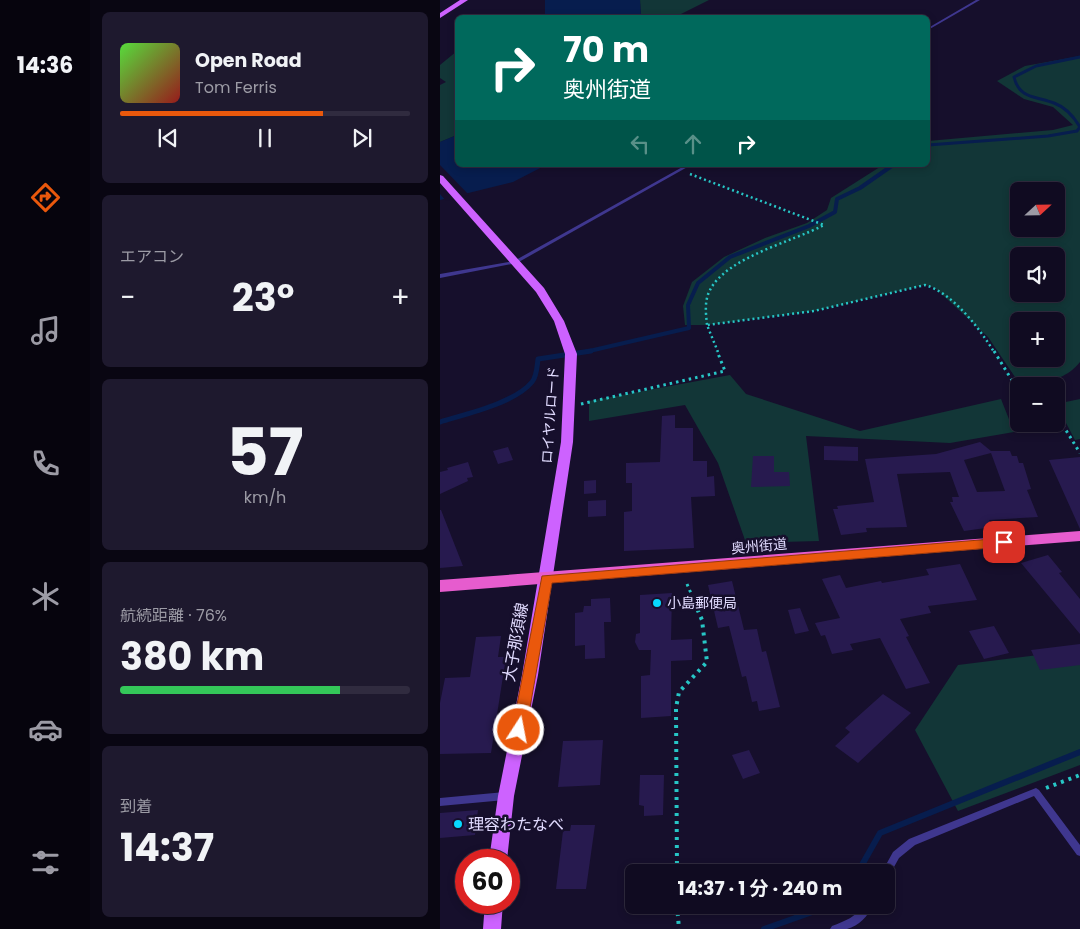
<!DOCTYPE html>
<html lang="ja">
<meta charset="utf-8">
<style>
:root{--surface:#100b21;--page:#1e192e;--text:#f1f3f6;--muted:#9c9ba5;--line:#302b3f;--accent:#ea580c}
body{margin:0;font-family:Poppins,"Noto Sans JP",sans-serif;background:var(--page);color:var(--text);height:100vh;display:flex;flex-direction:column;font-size:19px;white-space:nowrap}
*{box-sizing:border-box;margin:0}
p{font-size:16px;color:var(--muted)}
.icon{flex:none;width:28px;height:28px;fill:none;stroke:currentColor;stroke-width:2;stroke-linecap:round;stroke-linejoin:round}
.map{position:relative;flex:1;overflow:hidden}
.side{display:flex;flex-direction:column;gap:12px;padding:12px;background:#090612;width:350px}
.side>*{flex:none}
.hud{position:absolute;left:15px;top:15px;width:475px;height:152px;border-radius:8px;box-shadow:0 2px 8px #0003,0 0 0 1px var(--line);background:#00695c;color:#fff;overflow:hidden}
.needle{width:32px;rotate:68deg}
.fabs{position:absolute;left:570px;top:182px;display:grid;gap:10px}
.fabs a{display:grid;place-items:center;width:55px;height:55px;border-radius:8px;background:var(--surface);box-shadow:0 2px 8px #0003,0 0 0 1px var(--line);font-size:25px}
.speed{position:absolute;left:15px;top:849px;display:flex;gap:10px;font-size:25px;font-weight:700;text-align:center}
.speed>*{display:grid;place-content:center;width:65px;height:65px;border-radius:50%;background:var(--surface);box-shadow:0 2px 8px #0003,0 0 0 1px var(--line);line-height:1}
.speed .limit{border:8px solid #d22;background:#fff;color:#111}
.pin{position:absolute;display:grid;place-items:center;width:42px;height:42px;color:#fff;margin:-21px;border-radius:10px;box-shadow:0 2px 8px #0006}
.me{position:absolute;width:55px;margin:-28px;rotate:11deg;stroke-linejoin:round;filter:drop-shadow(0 0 4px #0008)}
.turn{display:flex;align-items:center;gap:18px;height:105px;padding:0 25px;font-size:22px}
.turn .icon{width:65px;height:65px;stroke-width:2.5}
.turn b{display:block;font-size:35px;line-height:42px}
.lanes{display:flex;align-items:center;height:48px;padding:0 25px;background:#0003;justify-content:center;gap:25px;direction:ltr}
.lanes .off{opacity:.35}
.big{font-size:38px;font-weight:700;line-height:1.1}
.side .tile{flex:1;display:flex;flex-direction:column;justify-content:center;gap:8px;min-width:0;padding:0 18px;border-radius:8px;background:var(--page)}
.side .dial{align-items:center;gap:0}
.dial b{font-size:65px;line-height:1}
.song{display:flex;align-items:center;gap:15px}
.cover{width:60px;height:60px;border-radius:8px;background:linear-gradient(135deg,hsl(110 70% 55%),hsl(0 70% 35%))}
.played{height:5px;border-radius:2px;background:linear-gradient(90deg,var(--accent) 70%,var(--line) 70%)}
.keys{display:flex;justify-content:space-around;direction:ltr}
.heat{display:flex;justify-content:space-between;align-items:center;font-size:28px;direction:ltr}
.charge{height:8px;border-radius:4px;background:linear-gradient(90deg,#34c759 76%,var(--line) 0)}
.trip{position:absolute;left:185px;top:864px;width:270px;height:50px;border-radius:8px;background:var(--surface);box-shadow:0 2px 8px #0003,0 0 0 1px var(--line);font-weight:700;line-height:50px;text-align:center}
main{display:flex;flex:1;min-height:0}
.menu{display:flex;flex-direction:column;width:90px;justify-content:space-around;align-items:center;background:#06040d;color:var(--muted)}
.menu .icon{width:35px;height:35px}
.menu .selected{color:var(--accent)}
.menu b{font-size:22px;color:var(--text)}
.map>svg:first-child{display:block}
.green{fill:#123637;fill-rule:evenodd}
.water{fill:#071d4e}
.pier{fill:#160f2c}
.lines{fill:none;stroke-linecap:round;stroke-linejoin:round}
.stream-far3{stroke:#071d4e;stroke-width:3}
.stream-far2{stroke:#071d4e;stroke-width:4}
.stream-far1{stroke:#071d4e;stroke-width:5}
.stream{stroke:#071d4e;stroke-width:6}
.building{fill:#271a4f;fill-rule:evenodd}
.path-far2{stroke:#27c6c6;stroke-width:2.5;stroke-dasharray:2 3;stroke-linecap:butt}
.path-far1{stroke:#27c6c6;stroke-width:3;stroke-dasharray:2.5 4;stroke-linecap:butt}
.path{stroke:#27c6c6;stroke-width:4;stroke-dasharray:3 5;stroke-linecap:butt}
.service{fill:#3f378f;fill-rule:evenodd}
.primary{fill:#cd62ff;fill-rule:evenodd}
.trunk{fill:#e65cce;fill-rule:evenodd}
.route{fill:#ea580c;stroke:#983908}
.poi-dot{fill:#07d9ff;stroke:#160f2c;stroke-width:2}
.labels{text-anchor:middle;stroke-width:5;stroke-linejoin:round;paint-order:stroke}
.street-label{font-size:14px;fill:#e1dbff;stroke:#160f2c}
.poi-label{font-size:14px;fill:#e1dbff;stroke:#160f2c;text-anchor:start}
.near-street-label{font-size:16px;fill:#e1dbff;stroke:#160f2c}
.near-poi-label{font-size:16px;fill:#e1dbff;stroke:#160f2c;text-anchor:start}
</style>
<main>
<nav class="menu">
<b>14:36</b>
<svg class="icon selected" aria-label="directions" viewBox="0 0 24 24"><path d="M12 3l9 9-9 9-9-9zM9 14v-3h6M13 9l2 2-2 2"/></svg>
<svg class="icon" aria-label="music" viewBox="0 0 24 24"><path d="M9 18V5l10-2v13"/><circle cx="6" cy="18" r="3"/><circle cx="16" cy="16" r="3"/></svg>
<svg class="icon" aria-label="phone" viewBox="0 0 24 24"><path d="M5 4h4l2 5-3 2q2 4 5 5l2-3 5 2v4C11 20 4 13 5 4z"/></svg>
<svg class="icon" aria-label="climate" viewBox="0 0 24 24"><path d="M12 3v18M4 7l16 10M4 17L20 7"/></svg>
<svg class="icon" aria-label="car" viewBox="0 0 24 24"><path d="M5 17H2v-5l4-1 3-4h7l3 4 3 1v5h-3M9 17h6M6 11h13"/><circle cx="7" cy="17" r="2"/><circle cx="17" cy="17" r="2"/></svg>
<svg class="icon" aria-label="filters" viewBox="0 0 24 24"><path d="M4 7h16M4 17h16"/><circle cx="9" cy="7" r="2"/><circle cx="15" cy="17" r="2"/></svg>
</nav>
<section class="side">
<div class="tile">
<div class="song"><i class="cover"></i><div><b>Open Road</b><p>Tom Ferris</p></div></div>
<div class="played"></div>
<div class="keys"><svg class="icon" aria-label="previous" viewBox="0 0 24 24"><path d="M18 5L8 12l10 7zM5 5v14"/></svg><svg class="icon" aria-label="pause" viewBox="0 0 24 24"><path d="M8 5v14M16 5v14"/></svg><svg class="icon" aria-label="next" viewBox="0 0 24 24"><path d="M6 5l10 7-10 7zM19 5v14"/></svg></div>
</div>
<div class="tile"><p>エアコン</p>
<div class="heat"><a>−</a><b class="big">23°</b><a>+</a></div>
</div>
<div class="tile dial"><b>57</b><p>km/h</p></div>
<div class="tile"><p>航続距離 · 76%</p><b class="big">380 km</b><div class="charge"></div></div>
<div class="tile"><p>到着</p><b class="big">14:37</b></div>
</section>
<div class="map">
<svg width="640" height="929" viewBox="0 0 640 929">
<rect width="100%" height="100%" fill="#160f2c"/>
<path class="green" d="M200,0H269L233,18L201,17Z
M17,51V135L0,142V85L6,82L0,78V65Z
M640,56V362C623,383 602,382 577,380L548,337L495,288L485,285L374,311L267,325H245L243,306L252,282L284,257L325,238L367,223L387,210L391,198L443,165H488V141L613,130L633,125L613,107L584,99L557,81L585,66ZM616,191V229H579V191ZM616,256V294H579V256ZM616,321V359H579V321Z
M290,375L306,394L420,431L561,399L574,432L510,443L366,436L379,541L306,543L278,463L245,405L149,421V401Z
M640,399V439L635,440L616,404Z
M640,650V765L518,811L475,730L518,665Z"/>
<path class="water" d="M105,0H200L201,17H105Z
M17,135L18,165H106L73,182L0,200V142Z"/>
<path class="pier" d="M0,165L29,195L6,201L0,194Z"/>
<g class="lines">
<path class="stream-far3" d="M488,145L608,136L637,131L640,127C634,117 625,107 614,103C596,96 579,99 574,77L596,66L640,57"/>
<path class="stream-far2" d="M145,352L249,328L248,305L258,283L290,257L369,226L395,212L397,199L420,188L453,165"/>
<path class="stream-far1" d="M0,422C26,414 75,403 92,382C97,376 97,366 98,359L151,351"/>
<path class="stream" d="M418,872L440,833L640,752
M324,929L392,905"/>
</g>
<path class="building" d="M235,415V428H253V461H267V477L274,476L275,496L251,497L254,548L184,551V512L192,511V483H186V463L220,462L222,416Z
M540,442L551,451H570L572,456H577L579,463H583L591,489L587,490L598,517L549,520L553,527L524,531L510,502H513L512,497H519L510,472L457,474L467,527L426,528L427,532L401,535L393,509H398L397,506L434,502L425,459L496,454ZM551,453L565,491L537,492L524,460Z
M384,446L418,447V461L384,460Z
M68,447L73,460L58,464L53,451Z
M313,456H334V472H349L350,486L311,487Z
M640,457V529L609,460Z
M28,462L33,477L27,478L28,481L0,494V472L8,470L7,468Z
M156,480V493L144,494V481Z
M166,500V516L148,517V501Z
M0,510H1L23,566L0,568Z
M608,555L622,572L619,573L640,599V634L581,563Z
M520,564L537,600L488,606L491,613L460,619L469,636L466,637L490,683L466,689L440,638L410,644L413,650L392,654L385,635L381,636L375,623L400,618L382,579L400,575L406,588L441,581L442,583L489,575L486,569Z
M292,581L304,630L317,629L322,652L326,651L340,707L319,711L317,701L312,702L306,676L302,677L289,626L278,628L268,585Z
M232,593L231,640L252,639V660L231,661V716L201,718V676L210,675L211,650H199L195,642L196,634L200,633V595Z
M170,598L171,622H164L165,658L145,659V645L135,646V613L143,612L144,606H151V599Z
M360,608L369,631L355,634L348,610Z
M554,626L569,653L544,659L529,631Z
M61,636L58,657H66L51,753L0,754V703L5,678L30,677L36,637Z
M640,644V665L600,670L591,650Z
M443,694L471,713L418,763L395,746L410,732L405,728Z
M163,740L160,785L118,787L123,741Z
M309,750L320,773L303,779L292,755Z
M200,775H224L223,815L204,816V806L199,805Z
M38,810L35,835L0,838V813Z
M131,825H155L146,889H116L123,831H130Z"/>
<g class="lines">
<path class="path-far2" d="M250,174L384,225C352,242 287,257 270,290C264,301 266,314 267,325
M278,352L267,325L374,311L485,285C513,293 540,329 554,352"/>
<path class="path-far1" d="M554,351L573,382L586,386
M141,404L285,371L277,351
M616,414L640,453
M247,584L256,605"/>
<path class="path" d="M606,788L640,775
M237,872L236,708L239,692L267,662L262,620L255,604
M237,905L239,929"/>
<path class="service" d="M536,0H540L488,30V28Z
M246,165H251L77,263L0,278V274L74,261Z
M596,788L599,790L640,845V856L637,855L594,796L475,845L459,858L449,876L446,877V872H442L453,852L469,839Z
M65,792L68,793L69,796L68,799L65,800L0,806V798Z
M424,905H433C428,916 419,926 407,929C402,929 396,929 390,929L392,926C405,921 416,917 424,905Z"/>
<path class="primary" d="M20,0H28L0,18V13Z
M0,175L3,176L104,288L124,321L137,354L133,442L98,675L74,796L67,860H49L58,796L82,675L121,442L125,354L114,321L96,292L0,183Z
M45,902H63L61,929H43Z"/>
<path class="trunk" d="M640,531V541L0,592V580Z"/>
</g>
<path class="route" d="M564,538L570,542L564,547L112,583L86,730L84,734H74L72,730L102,576Z"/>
<g class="poi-dot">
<circle cx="217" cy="603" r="5"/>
<circle cx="18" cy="824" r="5"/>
</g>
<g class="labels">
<g class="street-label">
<text transform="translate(110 415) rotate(-86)" y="5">ロイヤルロード</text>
<text transform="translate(319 546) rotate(-5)" y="5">奥州街道</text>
</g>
<g class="poi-label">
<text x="227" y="608">小島郵便局</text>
</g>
<g class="near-street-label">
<text transform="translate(75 642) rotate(-80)" y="6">大子那須線</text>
</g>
<g class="near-poi-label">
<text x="28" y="830">理容わたなべ</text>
</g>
</g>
</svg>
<div class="fabs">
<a><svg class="needle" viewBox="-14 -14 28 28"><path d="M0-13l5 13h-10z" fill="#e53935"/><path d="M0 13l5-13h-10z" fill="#9c9ba5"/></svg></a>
<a><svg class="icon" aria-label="sound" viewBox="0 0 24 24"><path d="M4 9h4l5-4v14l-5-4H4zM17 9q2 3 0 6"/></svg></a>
<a>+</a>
<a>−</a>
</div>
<div class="speed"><div class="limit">60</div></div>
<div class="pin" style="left:564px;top:542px;background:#d93025"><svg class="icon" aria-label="arrive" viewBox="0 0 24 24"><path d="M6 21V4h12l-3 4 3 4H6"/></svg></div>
<svg class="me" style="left:79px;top:730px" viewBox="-20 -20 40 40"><circle r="17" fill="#ea580c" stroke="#fff" stroke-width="3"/><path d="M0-11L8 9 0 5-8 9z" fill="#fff"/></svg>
<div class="trip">14:37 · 1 分 · 240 m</div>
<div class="hud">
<div class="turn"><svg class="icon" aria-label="right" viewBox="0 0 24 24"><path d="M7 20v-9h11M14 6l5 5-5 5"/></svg><div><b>70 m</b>奥州街道</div></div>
<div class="lanes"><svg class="icon off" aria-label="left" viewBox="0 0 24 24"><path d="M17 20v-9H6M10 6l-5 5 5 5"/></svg><svg class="icon off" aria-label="ahead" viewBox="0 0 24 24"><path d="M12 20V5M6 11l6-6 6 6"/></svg><svg class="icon" aria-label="right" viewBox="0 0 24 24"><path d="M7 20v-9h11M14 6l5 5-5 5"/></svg></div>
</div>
</div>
</main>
